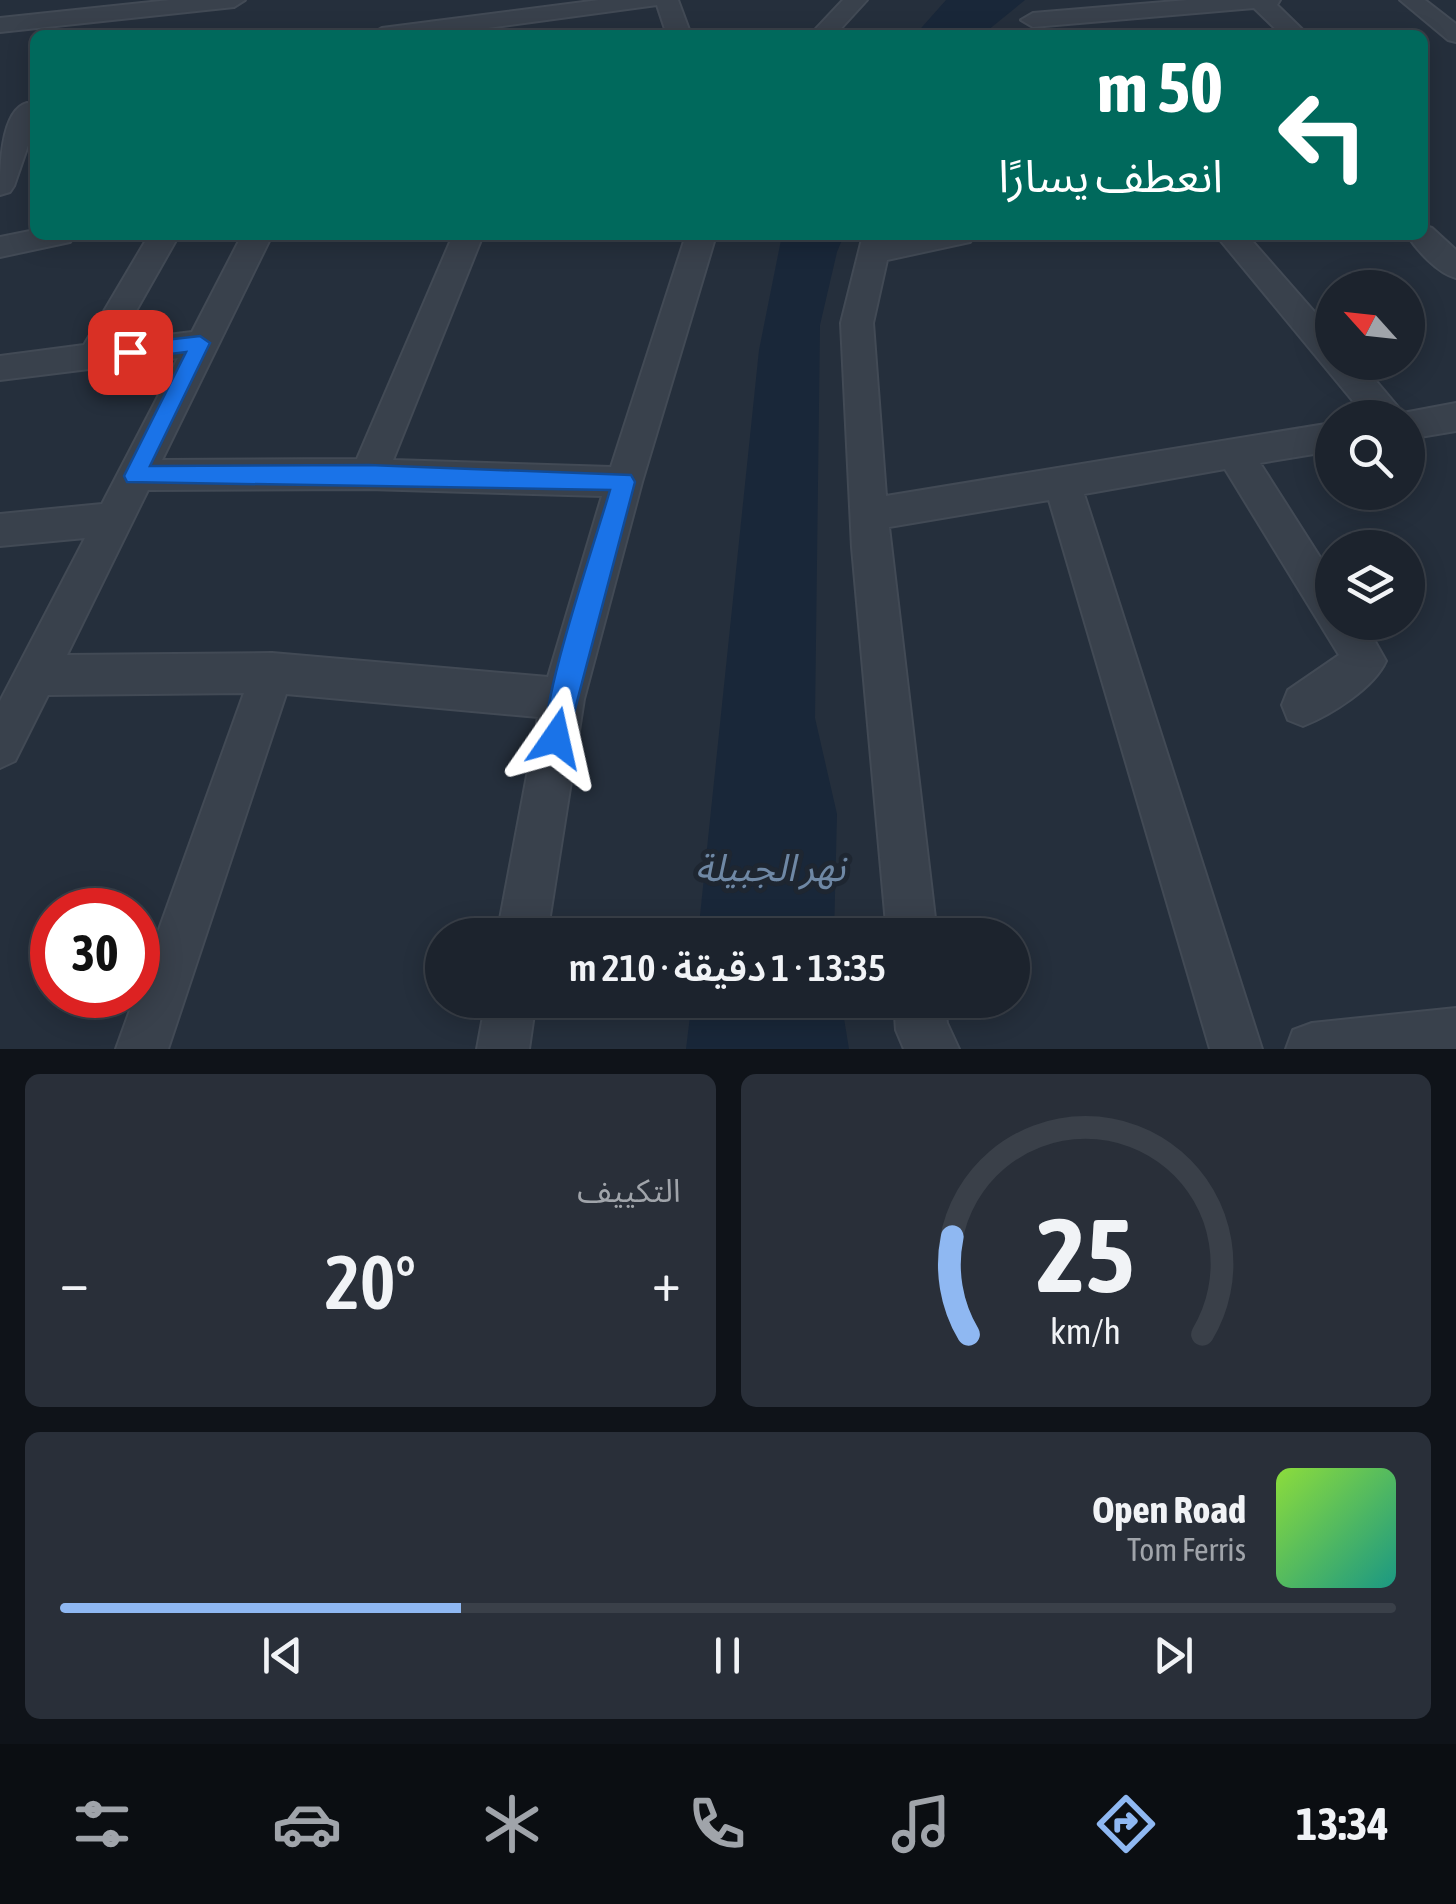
<!DOCTYPE html>
<html lang="ar">
<meta charset="utf-8">
<style>
:root{--surface:#1c232d;--page:#292f39;--text:#f1f3f6;--muted:#a0a4aa;--line:#3a4049;--accent:#8fb8f2}
body{margin:0;font-family:"Asap Condensed","Noto Sans Arabic",sans-serif;background:var(--page);color:var(--text);direction:rtl;height:100vh;display:flex;flex-direction:column;font-size:38px;white-space:nowrap}
*{box-sizing:border-box;margin:0}
p{font-size:32px;color:var(--muted)}
.icon{flex:none;width:55px;height:55px;fill:none;stroke:currentColor;stroke-width:2;stroke-linecap:round;stroke-linejoin:round}
.map{position:relative;height:1049px;overflow:hidden;direction:ltr}
.side{display:flex;flex-direction:column;gap:25px;padding:25px;background:#0f1319;flex:1}
.side>*{flex:none}
.hud{position:absolute;left:30px;top:30px;width:1398px;height:210px;border-radius:15px;box-shadow:0 5px 25px #0003,0 0 0 2px var(--line);direction:rtl;background:#00695c;color:#fff;overflow:hidden}
.needle{width:65px;rotate:297deg}
.tools{position:absolute;left:1315px;top:270px;display:grid;gap:20px}
.tools a{display:grid;place-items:center;width:110px;height:110px;border-radius:50%;background:var(--surface);box-shadow:0 5px 25px #0003,0 0 0 2px var(--line);font-size:50px}
.speed{position:absolute;left:30px;top:888px;display:flex;gap:20px;font-size:50px;font-weight:700;text-align:center}
.speed>*{display:grid;place-content:center;width:130px;height:130px;border-radius:50%;background:var(--surface);box-shadow:0 5px 25px #0003,0 0 0 2px var(--line);line-height:1}
.speed .limit{border:15px solid #d22;background:#fff;color:#111}
.pin{position:absolute;display:grid;place-items:center;width:85px;height:85px;color:#fff;margin:-42px;border-radius:20px;box-shadow:0 5px 15px #0006}
.me{position:absolute;width:110px;margin:-55px;rotate:11deg;stroke-linejoin:round;filter:drop-shadow(0 0 8px #0008)}
.turn{display:flex;align-items:center;gap:35px;height:210px;padding:0 40px;font-size:45px}
.turn .icon{width:130px;height:130px;stroke-width:2.5}
.turn b{display:block;font-size:70px;line-height:85px}
.big{font-size:75px;font-weight:600;line-height:1.1}
.side .tile{flex:1;display:flex;flex-direction:column;justify-content:center;gap:15px;min-width:0;padding:0 35px;border-radius:15px;background:var(--page)}
.side .dial{align-items:center;gap:0}
.dial svg{height:260px;overflow:visible;fill:none;stroke:var(--line);stroke-width:7;stroke-linecap:round;text-anchor:middle}
.dial text{fill:var(--text);stroke:none}
.song{display:flex;align-items:center;gap:30px}
.cover{width:120px;height:120px;border-radius:15px;background:linear-gradient(135deg,hsl(90 70% 55%),hsl(170 70% 35%))}
.played{height:10px;border-radius:5px;background:linear-gradient(90deg,var(--accent) 30%,var(--line) 30%)}
.keys{display:flex;justify-content:space-around;direction:ltr}
.heat{display:flex;justify-content:space-between;align-items:center;font-size:55px;direction:ltr}
.side .tiles{flex:1;display:grid;gap:25px;grid-template-columns:1fr 1fr}
.tile:last-child{grid-column:span 2}
.trip{position:absolute;left:425px;top:918px;width:605px;height:100px;border-radius:50px;background:var(--surface);box-shadow:0 5px 25px #0003,0 0 0 2px var(--line);font-weight:600;line-height:100px;text-align:center;direction:rtl}
.tab-bar{display:flex;height:160px;justify-content:space-around;align-items:center;background:#0b0e12;color:var(--muted)}
.tab-bar .icon{width:70px;height:70px}
.tab-bar .selected{color:var(--accent)}
.tab-bar b{font-size:45px;color:var(--text)}
.map>svg:first-child{display:block}
.water{fill:#192739}
.lines{fill:none;stroke-linecap:round;stroke-linejoin:round}
.minor-casing{stroke:#424a55;stroke-width:4}
.minor{fill:#39414c;fill-rule:evenodd}
.route{fill:#1a73e8;stroke:#114b97;stroke-width:2.5}
.labels{text-anchor:middle;stroke-width:10;stroke-linejoin:round;paint-order:stroke}
.near-water-label{font-size:38px;font-style:italic;fill:#6f88a5;stroke:#1e2631}
</style>
<div class="map">
<svg width="1456" height="1049" viewBox="0 0 1456 1049">
<rect width="100%" height="100%" fill="#252f3c"/>
<path class="water" d="M946,0H1025L982,35H915Z
M782,235H844L837,252L820,325L815,718L837,814L834,935H698L759,350Z
M692,1000H841L849,1049H686Z"/>
<g class="lines">
<defs>
<path id="minor" d="M170,0H245L234,7L0,32V18Z
M599,0H678L691,35H667L657,5L436,35H370L382,28Z
M843,0H867L835,35H810Z
M1188,0H1280L1277,5L1308,35H1282L1254,8L1033,27L1021,20L1033,13Z
M1400,0H1425L1456,24V42L1448,40Z
M27,103L35,105V125L14,186L10,192L0,195C0,171 0,110 27,103Z
M1422,225L1432,228L1456,250V278C1437,273 1418,251 1407,235H1422Z
M35,230V235H75L70,242L0,257V237Z
M149,235H179L119,341L192,332L242,235H272L162,460L357,459L453,235H483L393,460L611,467L686,235H716L642,482L584,699L547,935H497L538,717L286,694L168,1049H116L244,693L48,695L15,761L0,768V701L85,538L0,546V514L102,504L178,358L0,380V356L84,345ZM369,489L602,496L548,677L272,653L67,655L148,490Z
M863,235H893L892,239L912,235H975L970,242L887,260L873,323L886,496L1332,423V451L1260,463L1332,576V622H1364L1386,661C1374,688 1331,715 1303,726L1288,720L1282,705L1288,690L1339,655L1225,469L1084,494L1262,1049H1210L1049,500L889,527L937,935H887L852,547L841,323Z
M1216,235H1247L1332,332V362H1360L1403,413L1456,403V431L1408,439V418H1367Z
M486,1000H536L529,1049H477Z
M894,1000H944L947,1023L959,1049H904L896,1030Z
M1456,1008V1049H1286L1293,1030L1312,1023Z"/>
</defs>
<use href="#minor" class="minor-casing"/>
<use href="#minor" class="minor"/>
</g>
<path class="route" d="M200,336L210,343L150,466L369,465L631,475L635,482L565,747L556,751L547,747C534,717 598,533 610,490L127,482L124,476L186,352L130,359L120,352L130,344Z"/>
<g class="labels">
<g class="near-water-label">
<text x="770" y="881">نهر الجبيلة</text>
</g>
</g>
</svg>
<div class="tools">
<a><svg class="needle" viewBox="-14 -14 28 28"><path d="M0-13l5 13h-10z" fill="#e53935"/><path d="M0 13l5-13h-10z" fill="#a0a4aa"/></svg></a>
<a><svg class="icon" aria-label="search" viewBox="0 0 24 24"><circle cx="10" cy="10" r="6"/><path d="M15 15l6 6"/></svg></a>
<a><svg class="icon" aria-label="layers" viewBox="0 0 24 24"><path d="M12 4l9 5-9 5-9-5zM3 14l9 5 9-5"/></svg></a>
</div>
<div class="speed"><div class="limit">30</div></div>
<div class="pin" style="left:130px;top:352px;background:#d93025"><svg class="icon" aria-label="arrive" viewBox="0 0 24 24"><path d="M6 21V4h12l-3 4 3 4H6"/></svg></div>
<svg class="me" style="left:556px;top:738px" viewBox="-20 -20 40 40"><path d="M0-17L14 15 0 8-14 15z" fill="#1a73e8" stroke="#fff" stroke-width="4"/></svg>
<div class="trip">13:35 · 1 دقيقة · 210 m</div>
<div class="hud">
<div class="turn"><svg class="icon" aria-label="left" viewBox="0 0 24 24"><path d="M17 20v-9H6M10 6l-5 5 5 5"/></svg><div><b>50 m</b>انعطف يسارًا</div></div>
</div>
</div>
<section class="side">
<div class="tiles">
<div class="tile dial"><svg viewBox="0 0 100 80">
<path d="M14 69A42 42 0 1 1 86 69"/>
<path d="M14 69A42 42 0 0 1 9 39" stroke="#8fb8f2"/>
<text x="50" y="56" font-size="32" font-weight="700">25</text>
<text x="50" y="72" font-size="11">km/h</text>
</svg></div>
<div class="tile"><p>التكييف</p>
<div class="heat"><a>−</a><b class="big">20°</b><a>+</a></div>
</div>
<div class="tile">
<div class="song"><i class="cover"></i><div><b>Open Road</b><p>Tom Ferris</p></div></div>
<div class="played"></div>
<div class="keys"><svg class="icon" aria-label="previous" viewBox="0 0 24 24"><path d="M18 5L8 12l10 7zM5 5v14"/></svg><svg class="icon" aria-label="pause" viewBox="0 0 24 24"><path d="M8 5v14M16 5v14"/></svg><svg class="icon" aria-label="next" viewBox="0 0 24 24"><path d="M6 5l10 7-10 7zM19 5v14"/></svg></div>
</div>
</div>
</section>
<nav class="tab-bar">
<b>13:34</b>
<svg class="icon selected" aria-label="directions" viewBox="0 0 24 24"><path d="M12 3l9 9-9 9-9-9zM9 14v-3h6M13 9l2 2-2 2"/></svg>
<svg class="icon" aria-label="music" viewBox="0 0 24 24"><path d="M9 18V5l10-2v13"/><circle cx="6" cy="18" r="3"/><circle cx="16" cy="16" r="3"/></svg>
<svg class="icon" aria-label="phone" viewBox="0 0 24 24"><path d="M5 4h4l2 5-3 2q2 4 5 5l2-3 5 2v4C11 20 4 13 5 4z"/></svg>
<svg class="icon" aria-label="climate" viewBox="0 0 24 24"><path d="M12 3v18M4 7l16 10M4 17L20 7"/></svg>
<svg class="icon" aria-label="car" viewBox="0 0 24 24"><path d="M5 17H2v-5l4-1 3-4h7l3 4 3 1v5h-3M9 17h6M6 11h13"/><circle cx="7" cy="17" r="2"/><circle cx="17" cy="17" r="2"/></svg>
<svg class="icon" aria-label="filters" viewBox="0 0 24 24"><path d="M4 7h16M4 17h16"/><circle cx="9" cy="7" r="2"/><circle cx="15" cy="17" r="2"/></svg>
</nav>
